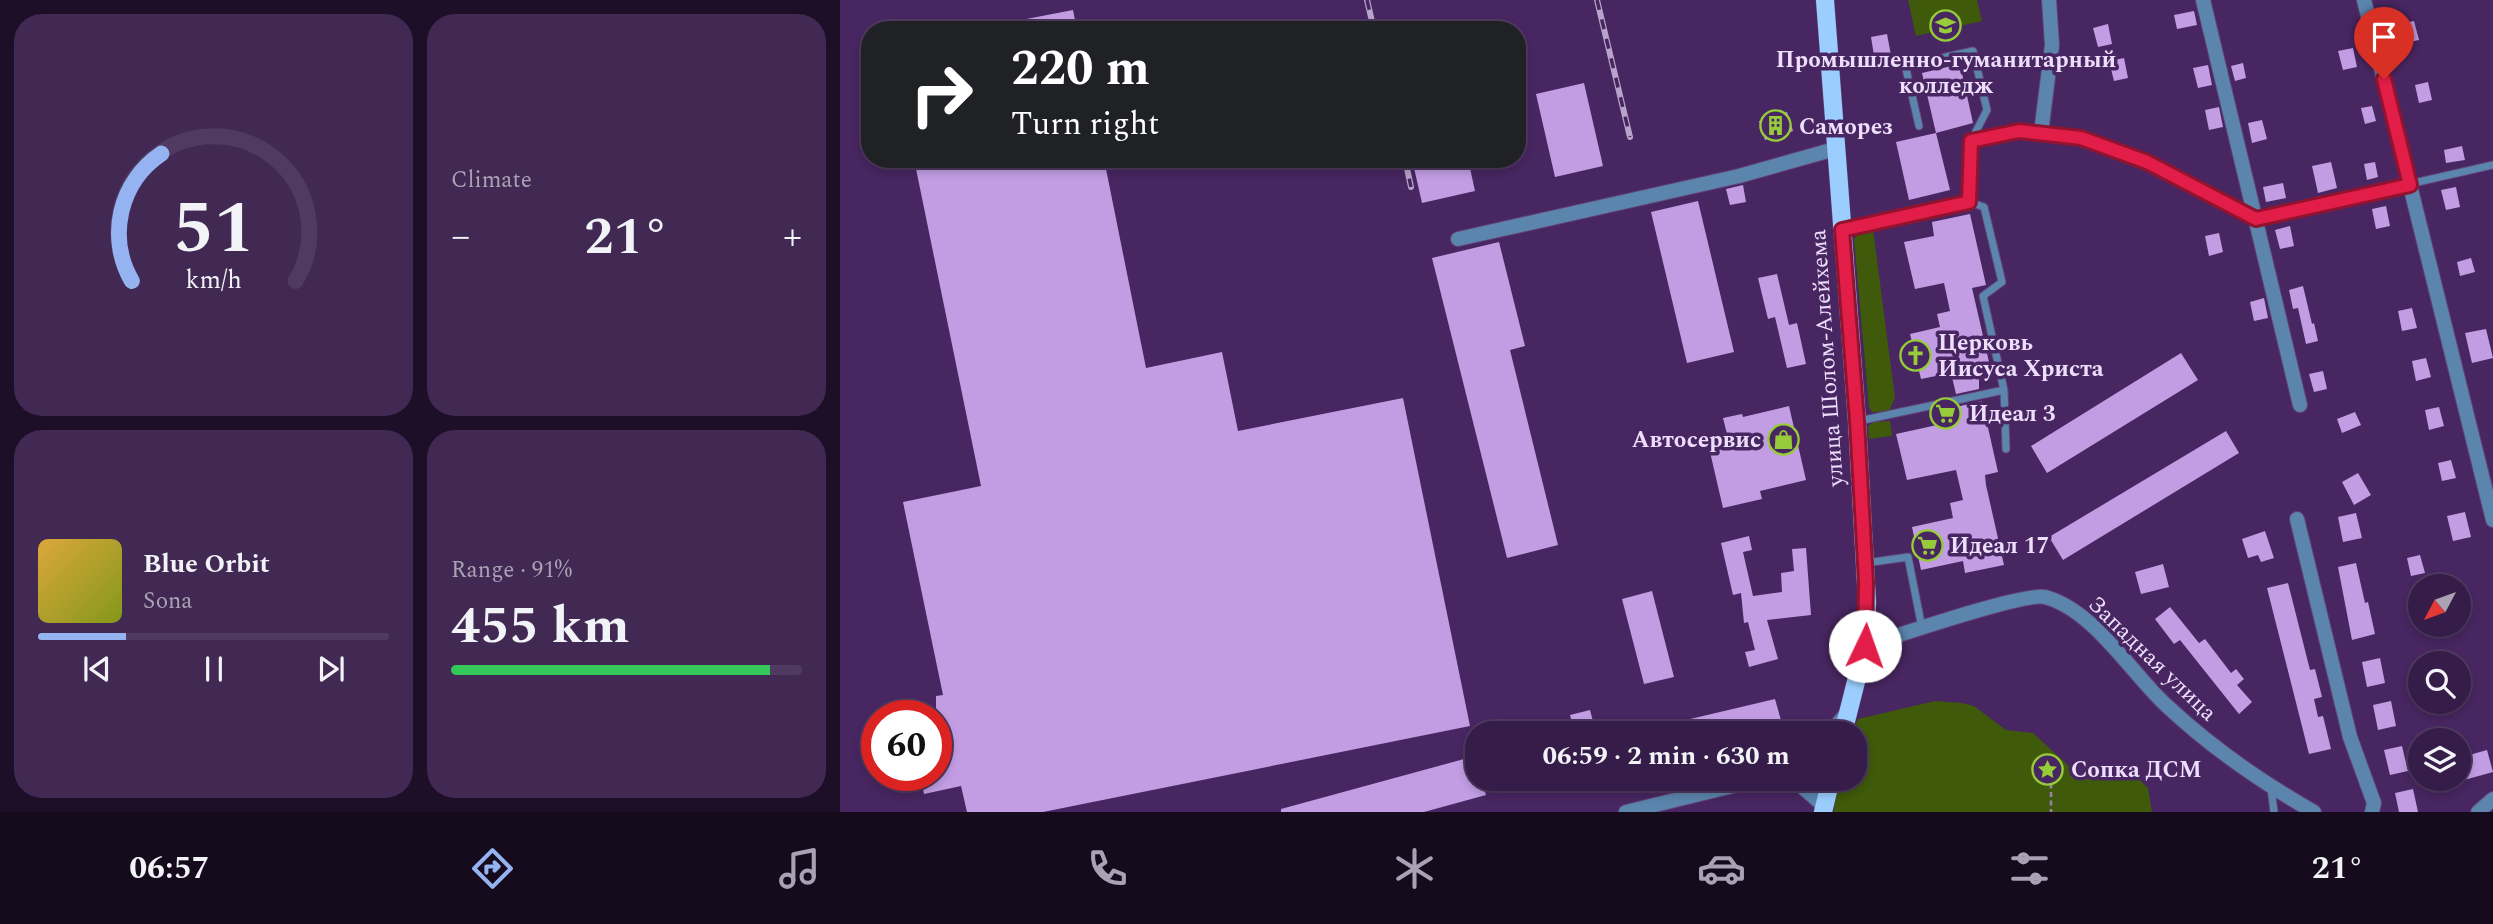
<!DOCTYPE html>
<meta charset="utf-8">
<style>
:root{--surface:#361c49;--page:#412953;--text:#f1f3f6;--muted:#aaa1b4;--line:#503a61;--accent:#95b2f1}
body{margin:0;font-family:Spectral,serif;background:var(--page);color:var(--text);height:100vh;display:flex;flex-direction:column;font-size:26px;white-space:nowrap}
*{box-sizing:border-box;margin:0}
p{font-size:23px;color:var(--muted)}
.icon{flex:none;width:38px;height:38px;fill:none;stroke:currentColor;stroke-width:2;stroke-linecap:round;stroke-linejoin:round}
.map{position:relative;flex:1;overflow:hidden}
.side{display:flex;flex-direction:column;gap:14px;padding:14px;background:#1e0f28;width:840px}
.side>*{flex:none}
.top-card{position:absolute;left:21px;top:21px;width:665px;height:147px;border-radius:28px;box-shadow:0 4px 10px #0003,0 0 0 2px var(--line);background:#202124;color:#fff;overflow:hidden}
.needle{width:46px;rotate:229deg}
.controls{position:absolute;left:1568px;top:574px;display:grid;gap:14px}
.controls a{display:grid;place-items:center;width:63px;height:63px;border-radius:50%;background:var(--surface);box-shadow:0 4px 10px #0003,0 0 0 2px var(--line);font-size:35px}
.speed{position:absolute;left:21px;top:700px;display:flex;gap:14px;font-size:35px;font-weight:700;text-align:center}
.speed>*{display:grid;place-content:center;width:91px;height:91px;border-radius:50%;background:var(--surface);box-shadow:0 4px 10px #0003,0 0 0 2px var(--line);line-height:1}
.speed .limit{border:10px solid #d22;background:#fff;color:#111}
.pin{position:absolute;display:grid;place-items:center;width:60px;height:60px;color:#fff;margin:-72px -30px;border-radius:50% 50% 50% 0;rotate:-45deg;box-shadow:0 0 7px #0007}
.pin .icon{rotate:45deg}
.me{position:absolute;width:77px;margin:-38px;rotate:3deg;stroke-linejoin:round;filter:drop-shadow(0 0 5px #0008)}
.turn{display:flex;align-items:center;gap:24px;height:147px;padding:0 35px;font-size:32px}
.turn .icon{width:91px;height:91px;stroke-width:2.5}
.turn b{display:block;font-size:49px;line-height:60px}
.big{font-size:52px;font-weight:700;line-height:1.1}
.side .tile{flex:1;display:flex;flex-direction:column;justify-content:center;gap:10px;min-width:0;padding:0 24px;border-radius:28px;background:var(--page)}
.side .dial{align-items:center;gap:0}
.dial svg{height:182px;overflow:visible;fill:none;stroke:var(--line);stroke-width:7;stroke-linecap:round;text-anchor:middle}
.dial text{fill:var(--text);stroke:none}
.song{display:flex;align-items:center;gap:21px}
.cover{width:84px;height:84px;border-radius:10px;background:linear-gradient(135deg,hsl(40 70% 55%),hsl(70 70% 35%))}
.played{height:7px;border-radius:4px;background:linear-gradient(90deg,var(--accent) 25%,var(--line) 25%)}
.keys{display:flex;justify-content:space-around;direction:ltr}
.heat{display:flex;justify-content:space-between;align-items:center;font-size:38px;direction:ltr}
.charge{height:10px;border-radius:5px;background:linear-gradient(90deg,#34c759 91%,var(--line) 0)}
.side .tiles{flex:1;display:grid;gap:14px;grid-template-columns:repeat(2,1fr)}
.trip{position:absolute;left:625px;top:721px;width:402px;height:70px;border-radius:28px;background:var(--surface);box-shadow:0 4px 10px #0003,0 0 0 2px var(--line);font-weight:700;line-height:70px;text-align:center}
.tab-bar{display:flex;height:112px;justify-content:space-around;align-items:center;background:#160b1d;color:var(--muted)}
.tab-bar .icon{width:49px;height:49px}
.tab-bar .current{color:var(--accent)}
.tab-bar b{font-size:32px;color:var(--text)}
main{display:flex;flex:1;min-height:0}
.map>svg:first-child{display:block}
.green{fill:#3e5a0a}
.building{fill:#c29de3}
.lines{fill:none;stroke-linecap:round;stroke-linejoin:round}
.lane-casing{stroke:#62437a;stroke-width:9}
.street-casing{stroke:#62437a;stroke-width:16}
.primary-casing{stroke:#62437a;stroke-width:19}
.path{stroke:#9a82ae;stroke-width:2.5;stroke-dasharray:5 3.5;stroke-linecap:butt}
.lane{stroke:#5b85ad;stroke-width:7}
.street{stroke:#5b85ad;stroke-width:14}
.primary{stroke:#9bcefe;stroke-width:18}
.rail-casing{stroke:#b8a3c9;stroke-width:6}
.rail{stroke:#482661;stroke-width:3.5;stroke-dasharray:10;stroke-linecap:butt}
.route-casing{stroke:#92132f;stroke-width:18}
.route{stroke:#e11d48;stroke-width:12}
.labels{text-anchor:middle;stroke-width:7;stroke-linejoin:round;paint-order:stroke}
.poi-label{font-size:23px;font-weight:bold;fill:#eddefb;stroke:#482661;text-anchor:start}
.street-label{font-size:23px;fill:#eddefb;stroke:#482661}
</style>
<main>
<section class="side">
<div class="tiles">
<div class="tile dial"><svg viewBox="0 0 100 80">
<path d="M14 69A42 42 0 1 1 86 69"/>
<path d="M14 69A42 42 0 0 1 27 13" stroke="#95b2f1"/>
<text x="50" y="56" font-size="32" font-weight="700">51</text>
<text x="50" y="72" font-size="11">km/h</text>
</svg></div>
<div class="tile"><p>Climate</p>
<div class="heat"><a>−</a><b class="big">21°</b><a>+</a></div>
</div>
<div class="tile">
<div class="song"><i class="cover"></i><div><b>Blue Orbit</b><p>Sona</p></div></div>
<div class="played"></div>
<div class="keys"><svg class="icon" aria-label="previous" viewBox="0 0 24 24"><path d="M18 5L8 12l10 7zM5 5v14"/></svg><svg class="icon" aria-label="pause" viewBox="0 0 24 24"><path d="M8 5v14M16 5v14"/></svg><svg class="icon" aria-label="next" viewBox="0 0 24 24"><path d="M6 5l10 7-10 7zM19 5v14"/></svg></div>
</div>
<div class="tile"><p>Range · 91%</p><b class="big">455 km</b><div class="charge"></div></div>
</div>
</section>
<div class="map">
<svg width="1653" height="812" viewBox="0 0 1653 812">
<rect width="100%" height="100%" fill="#482661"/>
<path class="green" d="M1068,0H1137L1142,21L1076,36Z
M1033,229L1055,398L1049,411L1032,412L1029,407L1014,239L1019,232Z
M1050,421L1052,436L1029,439L1028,426L1034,422Z
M1095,701L1122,703L1134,706L1166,730L1193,733L1242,778L1300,780L1308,788L1312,812H994L995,779H1015V733H1012L1018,719Z"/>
<path class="building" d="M233,10L237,30H157L156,25Z
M1354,11L1357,25L1337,29L1334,15Z
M1574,21L1579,40L1564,43L1560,24Z
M1268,24L1272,44L1258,47L1253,28Z
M1047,34L1053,66L1036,68L1031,37Z
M1513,48L1517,67L1503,70L1498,51Z
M1284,58L1288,78L1274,81L1269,61Z
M1403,63L1406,78L1395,81L1391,66Z
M1120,64L1133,123L1096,133L1082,73Z
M1368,65L1372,85L1358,88L1353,68Z
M1588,82L1592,100L1579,103L1575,85Z
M744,83L763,166L715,177L696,94Z
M1532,106L1536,121L1525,124L1521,108Z
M1379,107L1383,127L1369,130L1365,110Z
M947,112L953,131L925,140L919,121Z
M1422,120L1427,139L1412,143L1408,123Z
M1096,133L1110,190L1069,200L1056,142Z
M1622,146L1625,160L1606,163L1604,150Z
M74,159H264L306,368L382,352L398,431L563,398L630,726L203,812H127L121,786L84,794L80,775H96V696L103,695L63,502L141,486Z
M572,159H628L635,191L582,203Z
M1491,162L1497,188L1478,193L1472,166Z
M1535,162L1538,177L1527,180L1524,164Z
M1443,183L1446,198L1426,202L1423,187Z
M903,185L906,202L890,205L886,189Z
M1616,187L1620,207L1606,210L1601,190Z
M858,201L894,352L847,363L811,212Z
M1546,206L1550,226L1536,229L1532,209Z
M1130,214L1146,285L1132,288L1152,375L1139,378V389L1116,394L1111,373L1081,379L1070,334L1100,327L1097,314L1110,311L1104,283L1075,289L1064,242L1094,236L1092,222Z
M1450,226L1454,246L1440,249L1435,230Z
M1379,233L1383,252L1369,256L1365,236Z
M659,242L685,346L670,350L718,545L667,558L592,258Z
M1631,258L1635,272L1620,276L1617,262Z
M937,274L949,325L957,323L966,364L947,368L935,317L928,319L918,278Z
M1463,286L1472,324L1474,323L1478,341L1466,344L1458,308L1453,309L1449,290Z
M1424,298L1428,318L1414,321L1410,302Z
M1572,308L1577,328L1562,331L1558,311Z
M1646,329L1653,358L1632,363L1625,333Z
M1341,353L1358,380L1207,473L1191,446Z
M1586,358L1591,377L1576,381L1572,361Z
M1483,371L1487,389L1474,392L1469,374Z
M1142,401L1158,472L1145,475L1146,485L1164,565L1125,573L1123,561L1081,570L1072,527L1113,518L1110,503L1123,500L1116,470L1067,480L1056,434L1106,423L1103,410Z
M949,406L966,480L920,491L922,499L883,508L867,439L887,434L883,418L902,414L903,417Z
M1599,407L1604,426L1589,430L1585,410Z
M1515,412L1521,425L1502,433L1497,419Z
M1386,431L1399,453L1223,560L1209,537Z
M1611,460L1616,478L1602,481L1598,463Z
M1518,473L1531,495L1514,505L1502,482Z
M1625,512L1631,537L1613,541L1607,516Z
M1516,513L1522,538L1503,542L1498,517Z
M1425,531L1434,558L1421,562L1418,555L1408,558L1402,539Z
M909,536L912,550L903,552L913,596L942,592L941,573L954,571L952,549L966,548L971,615L927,620L938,659L909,667L905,652L915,650L908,622L904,623L901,593L893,595L881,543Z
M1580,555L1585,573L1571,576L1567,558Z
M1516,563L1525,603L1528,602L1535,634L1512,640L1498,567Z
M1323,564L1329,587L1301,594L1295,572Z
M1448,583L1470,670L1475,669L1482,697L1474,699L1478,717L1483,716L1491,749L1469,754L1427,588Z
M812,591L834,677L804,684L782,599Z
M1330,607L1359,643L1365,639L1391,673L1396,669L1404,679L1397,685L1412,702L1399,714L1340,640L1334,644L1315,619Z
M1540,658L1545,683L1527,687L1522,662Z
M935,699L942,724L905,733H809L808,729Z
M1551,701L1556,726L1538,730L1533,705Z
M750,710L756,733H735L730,715Z
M1562,746L1568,771L1550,775L1544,750Z
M1647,750L1653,772L1624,780L1619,758Z
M635,756L637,779H641L646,795L584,812H441V809Z
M1573,789L1578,812H1559L1555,793Z"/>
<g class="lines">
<defs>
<path id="lane" d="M1079,126L1066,69L1074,64L1133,51L1147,110L1131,141L1129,202
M1131,141L1179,131L1241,138L1307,162L1416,219L1653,165
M1002,230L1129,202L1144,207L1162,282L1143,296L1164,390L1019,421
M1164,390L1166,449
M1026,563L1068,557L1082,628
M1431,788L1434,812"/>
<path id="street" d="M1363,0L1460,405
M1524,0L1653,520
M1201,133L1212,45L1209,0
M618,239L899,176L995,149
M1457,519L1510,737L1534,803L1532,812
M1025,646C1054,637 1184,592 1205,597C1254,610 1291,673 1327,706C1372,748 1421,782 1474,812
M990,733L1008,712
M926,779L960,785L984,806
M786,812L921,779
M1638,812L1653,799"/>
<path id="primary" d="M985,0L1017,421L1027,602L1025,646L1003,733
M983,812L991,779"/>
</defs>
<use href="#lane" class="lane-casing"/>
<use href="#street" class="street-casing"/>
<use href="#primary" class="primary-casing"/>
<path class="path" d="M1211,775V812"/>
<use href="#lane" class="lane"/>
<use href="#street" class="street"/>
<use href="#primary" class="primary"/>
<defs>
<path id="rail" d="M527,0L534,30
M757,0L790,137
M565,159L571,187"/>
</defs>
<use href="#rail" class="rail-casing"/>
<use href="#rail" class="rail"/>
</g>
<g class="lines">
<defs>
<path id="route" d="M1025,646L1026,582L1017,421L1002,230L1129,202L1131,141L1179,131L1241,138L1307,162L1416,219L1570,185L1544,79"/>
</defs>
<use href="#route" class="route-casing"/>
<use href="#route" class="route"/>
</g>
<defs>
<symbol id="university-ring" viewBox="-11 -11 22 22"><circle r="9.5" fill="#482661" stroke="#96cc3a" stroke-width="1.5"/><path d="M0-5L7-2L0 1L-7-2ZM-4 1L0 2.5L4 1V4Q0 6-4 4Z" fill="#96cc3a"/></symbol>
<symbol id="building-ring" viewBox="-11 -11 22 22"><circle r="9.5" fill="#482661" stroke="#96cc3a" stroke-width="1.5"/><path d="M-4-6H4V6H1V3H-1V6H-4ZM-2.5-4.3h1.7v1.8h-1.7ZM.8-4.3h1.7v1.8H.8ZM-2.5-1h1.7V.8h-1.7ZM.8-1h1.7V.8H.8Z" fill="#96cc3a"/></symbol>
<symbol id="church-ring" viewBox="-11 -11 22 22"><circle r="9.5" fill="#482661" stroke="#96cc3a" stroke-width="1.5"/><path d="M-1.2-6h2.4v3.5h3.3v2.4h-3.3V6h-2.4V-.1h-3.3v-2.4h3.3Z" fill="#96cc3a"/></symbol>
<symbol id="supermarket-ring" viewBox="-11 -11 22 22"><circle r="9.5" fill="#482661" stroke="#96cc3a" stroke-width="1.5"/><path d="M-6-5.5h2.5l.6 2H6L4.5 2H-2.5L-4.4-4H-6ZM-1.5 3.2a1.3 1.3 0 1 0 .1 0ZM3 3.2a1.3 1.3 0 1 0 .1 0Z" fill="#96cc3a"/></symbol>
<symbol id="shop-ring" viewBox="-11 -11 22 22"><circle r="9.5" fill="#482661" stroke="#96cc3a" stroke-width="1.5"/><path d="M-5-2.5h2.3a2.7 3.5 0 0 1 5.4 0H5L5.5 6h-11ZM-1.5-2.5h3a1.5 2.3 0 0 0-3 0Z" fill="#96cc3a"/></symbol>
<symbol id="sight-ring" viewBox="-11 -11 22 22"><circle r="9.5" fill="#482661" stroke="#96cc3a" stroke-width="1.5"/><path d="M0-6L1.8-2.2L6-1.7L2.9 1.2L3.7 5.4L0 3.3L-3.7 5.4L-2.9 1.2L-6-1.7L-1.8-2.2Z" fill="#96cc3a"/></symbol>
</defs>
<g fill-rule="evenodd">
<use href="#university-ring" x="1088" y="8" width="35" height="35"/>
<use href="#building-ring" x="918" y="108" width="35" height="35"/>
<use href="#church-ring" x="1058" y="338" width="35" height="35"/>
<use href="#supermarket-ring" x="1088" y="396" width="35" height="35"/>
<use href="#shop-ring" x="926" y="422" width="35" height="35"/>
<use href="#supermarket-ring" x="1070" y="528" width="35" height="35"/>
<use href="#sight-ring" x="1190" y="752" width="35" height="35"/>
</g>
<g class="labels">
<g class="poi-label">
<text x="1106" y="67" text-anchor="middle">Промышленно-гуманитарный<tspan x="1106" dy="26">колледж</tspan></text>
<text x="959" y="134">Саморез</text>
<text x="1098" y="350">Церковь<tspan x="1098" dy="26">Иисуса Христа</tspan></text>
<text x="1129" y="421">Идеал 3</text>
<text x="921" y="447" text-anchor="end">Автосервис</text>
<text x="1110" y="553">Идеал 17</text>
<text x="1231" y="777">Сопка ДСМ</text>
</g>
<g class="street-label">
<text transform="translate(986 358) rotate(-94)" y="8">улица Шолом-Алейхема</text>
<text transform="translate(1313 658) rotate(44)" y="8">Западная улица</text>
</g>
</g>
</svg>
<div class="controls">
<a><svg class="needle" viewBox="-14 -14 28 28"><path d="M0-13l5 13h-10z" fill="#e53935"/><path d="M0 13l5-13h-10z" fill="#aaa1b4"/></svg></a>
<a><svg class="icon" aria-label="search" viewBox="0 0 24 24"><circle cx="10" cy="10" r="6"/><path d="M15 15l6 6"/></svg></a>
<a><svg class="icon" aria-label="layers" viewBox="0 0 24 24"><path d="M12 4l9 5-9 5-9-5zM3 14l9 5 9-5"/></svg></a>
</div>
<div class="speed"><div class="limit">60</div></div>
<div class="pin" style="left:1544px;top:79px;background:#d93025"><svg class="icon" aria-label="arrive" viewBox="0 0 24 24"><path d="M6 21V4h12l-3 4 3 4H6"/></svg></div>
<svg class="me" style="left:1025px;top:646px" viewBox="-20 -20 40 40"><circle r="19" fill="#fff"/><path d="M0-13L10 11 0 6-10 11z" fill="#e11d48"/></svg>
<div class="trip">06:59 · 2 min · 630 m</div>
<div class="top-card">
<div class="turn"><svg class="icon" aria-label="right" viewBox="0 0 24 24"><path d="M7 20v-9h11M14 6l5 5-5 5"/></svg><div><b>220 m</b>Turn right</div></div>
</div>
</div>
</main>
<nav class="tab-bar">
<b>06:57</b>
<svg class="icon current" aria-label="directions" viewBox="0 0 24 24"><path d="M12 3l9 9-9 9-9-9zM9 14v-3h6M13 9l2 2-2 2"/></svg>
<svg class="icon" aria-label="music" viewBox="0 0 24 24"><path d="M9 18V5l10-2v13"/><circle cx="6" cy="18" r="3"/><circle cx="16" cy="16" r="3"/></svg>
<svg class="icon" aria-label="phone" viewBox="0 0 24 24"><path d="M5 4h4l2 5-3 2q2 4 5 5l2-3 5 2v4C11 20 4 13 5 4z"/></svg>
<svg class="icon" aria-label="climate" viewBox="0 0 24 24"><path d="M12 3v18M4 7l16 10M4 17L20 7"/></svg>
<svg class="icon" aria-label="car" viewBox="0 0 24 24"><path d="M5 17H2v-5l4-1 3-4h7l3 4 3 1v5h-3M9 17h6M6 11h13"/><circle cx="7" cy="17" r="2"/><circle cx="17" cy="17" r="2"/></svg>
<svg class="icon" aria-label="filters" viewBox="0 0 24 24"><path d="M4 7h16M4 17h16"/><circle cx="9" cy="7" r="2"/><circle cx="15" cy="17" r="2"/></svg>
<b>21°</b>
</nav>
